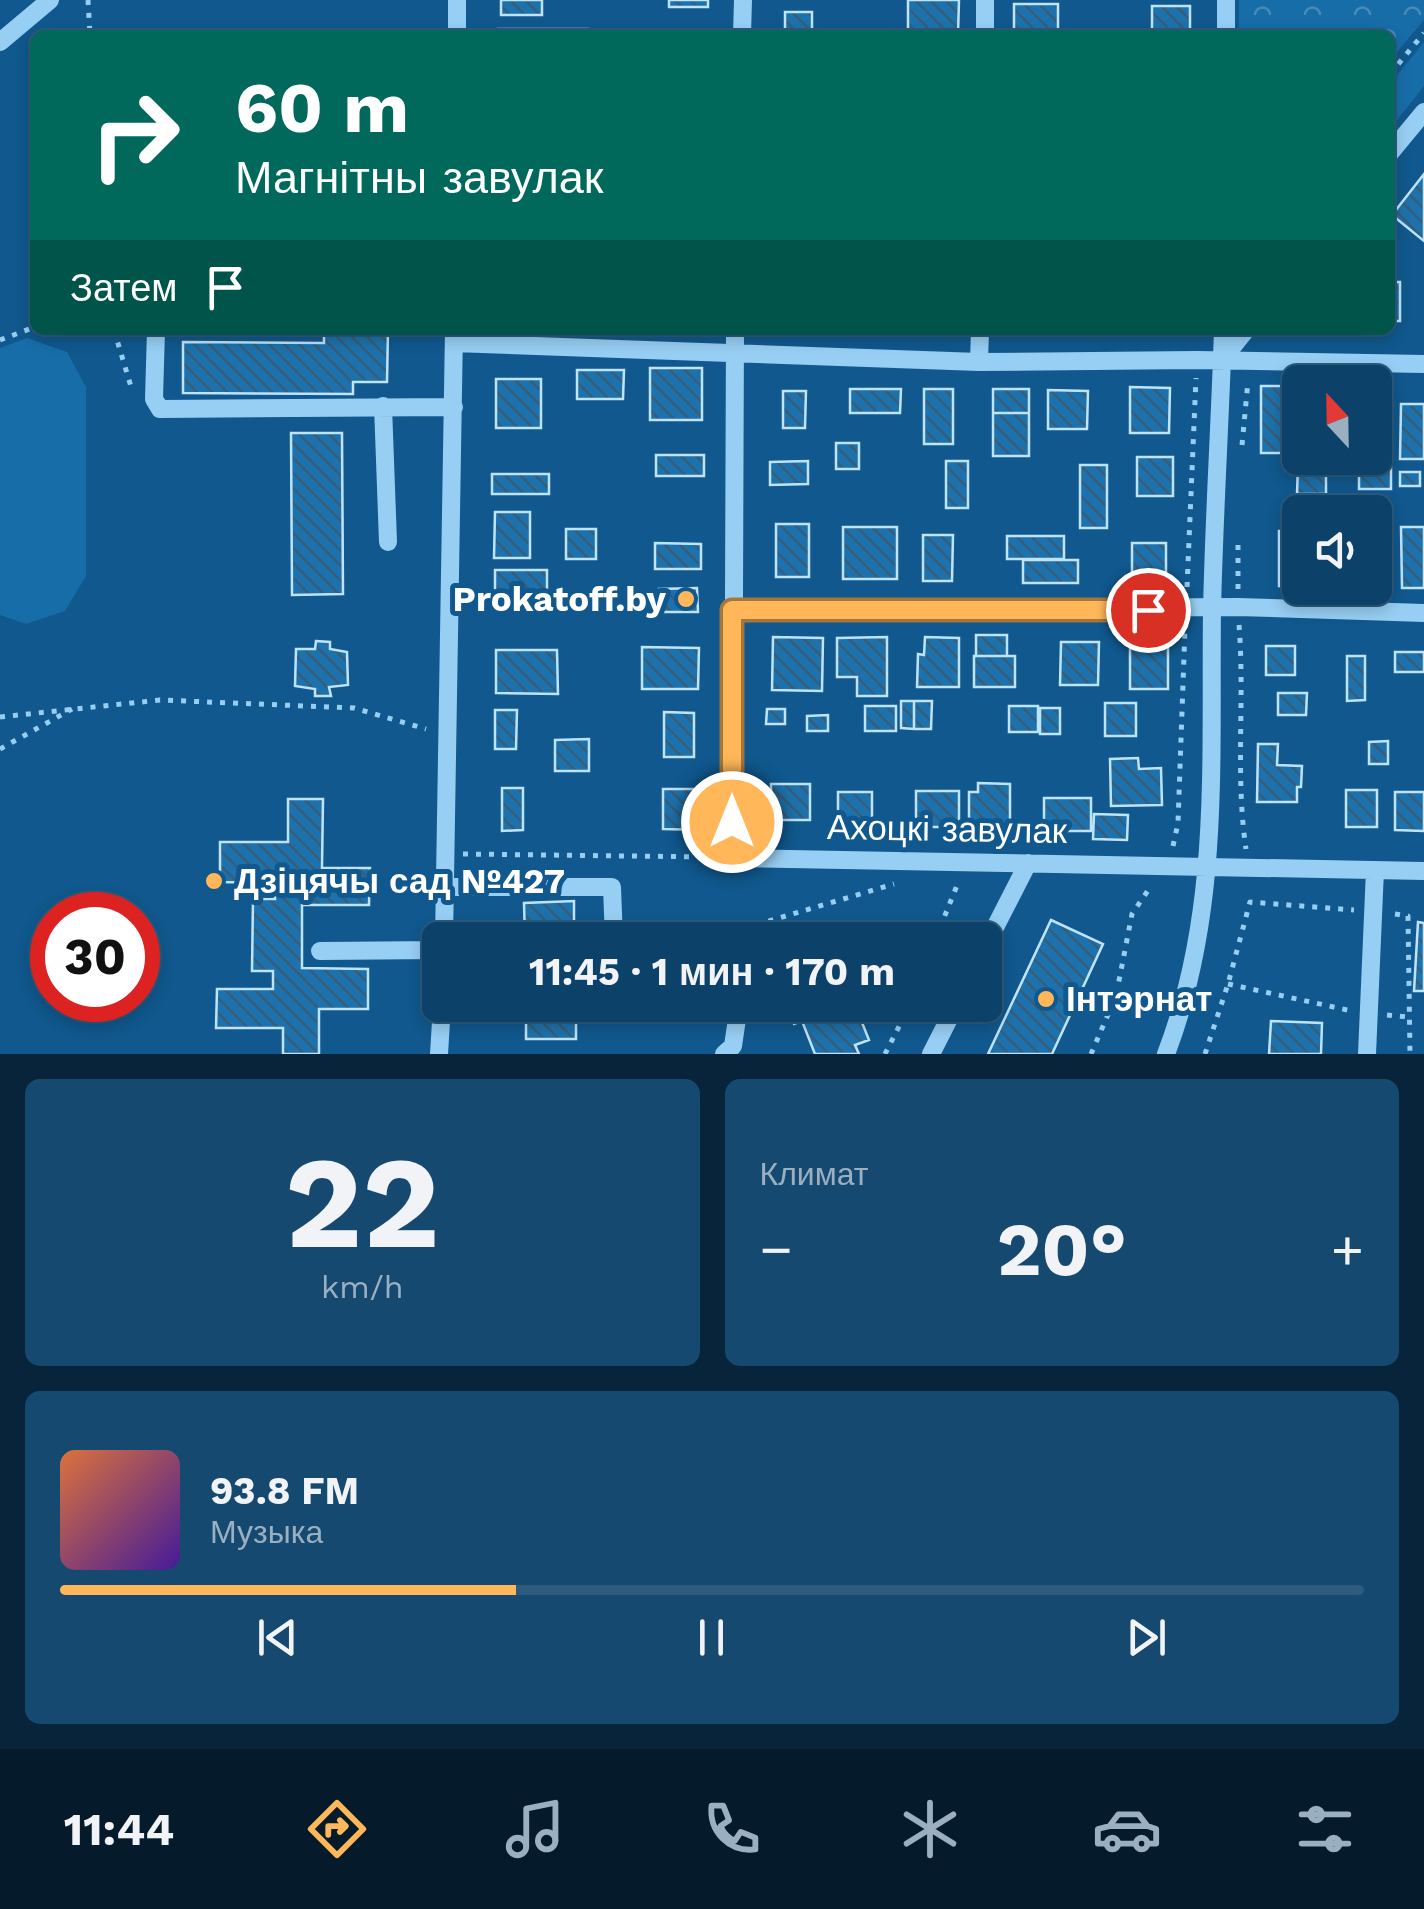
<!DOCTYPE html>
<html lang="ru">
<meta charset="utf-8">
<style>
:root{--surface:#0c426a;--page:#154970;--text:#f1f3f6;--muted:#9ab0c1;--line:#2c5b7e;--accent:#ffb759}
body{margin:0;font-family:"Work Sans",sans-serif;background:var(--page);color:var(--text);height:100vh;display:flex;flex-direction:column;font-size:38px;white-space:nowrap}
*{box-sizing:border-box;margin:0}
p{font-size:32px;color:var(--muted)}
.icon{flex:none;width:55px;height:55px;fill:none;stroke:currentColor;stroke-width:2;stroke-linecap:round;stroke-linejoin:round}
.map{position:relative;height:1054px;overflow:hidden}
.details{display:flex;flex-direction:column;gap:25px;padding:25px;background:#07243a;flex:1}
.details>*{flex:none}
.hud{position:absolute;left:30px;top:30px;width:1365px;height:305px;border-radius:15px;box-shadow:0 5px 15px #0003,0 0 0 2px var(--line);background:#00695c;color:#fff;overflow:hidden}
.needle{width:65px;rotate:338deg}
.buttons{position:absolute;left:1282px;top:365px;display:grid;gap:20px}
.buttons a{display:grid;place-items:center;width:110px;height:110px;border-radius:15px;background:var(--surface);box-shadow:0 5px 15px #0003,0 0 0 2px var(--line);font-size:50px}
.speed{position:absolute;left:30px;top:892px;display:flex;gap:20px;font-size:50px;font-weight:700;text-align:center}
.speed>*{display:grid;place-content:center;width:130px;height:130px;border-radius:50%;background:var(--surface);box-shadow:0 5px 15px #0003,0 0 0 2px var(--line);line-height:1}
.speed .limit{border:15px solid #d22;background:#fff;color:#111}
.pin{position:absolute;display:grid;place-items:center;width:85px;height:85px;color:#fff;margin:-42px;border:5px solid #fff;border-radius:50%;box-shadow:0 2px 10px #0007}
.me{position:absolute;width:110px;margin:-55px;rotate:0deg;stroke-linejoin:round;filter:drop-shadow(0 0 8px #0008)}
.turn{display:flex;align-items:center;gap:35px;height:210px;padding:0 40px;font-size:45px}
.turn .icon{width:130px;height:130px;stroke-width:2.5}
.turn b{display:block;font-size:70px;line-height:85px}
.then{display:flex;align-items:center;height:95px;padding:0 40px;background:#0003;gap:20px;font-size:38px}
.big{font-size:75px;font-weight:700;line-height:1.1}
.details .tile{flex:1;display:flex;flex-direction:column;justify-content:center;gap:15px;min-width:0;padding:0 35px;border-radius:15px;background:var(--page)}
.details .dial{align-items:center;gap:0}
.dial b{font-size:130px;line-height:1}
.song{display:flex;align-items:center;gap:30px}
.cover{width:120px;height:120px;border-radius:15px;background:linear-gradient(135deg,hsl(20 70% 55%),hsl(260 70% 35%))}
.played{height:10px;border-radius:5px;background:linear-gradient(90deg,var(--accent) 35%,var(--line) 35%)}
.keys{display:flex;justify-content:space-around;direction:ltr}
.heat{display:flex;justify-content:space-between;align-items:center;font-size:55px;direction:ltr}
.details .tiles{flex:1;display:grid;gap:25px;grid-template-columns:1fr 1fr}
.tile:last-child{grid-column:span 2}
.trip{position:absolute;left:422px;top:922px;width:580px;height:100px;border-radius:15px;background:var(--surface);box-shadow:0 5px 15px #0003,0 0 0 2px var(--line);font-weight:700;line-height:100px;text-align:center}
.tab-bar{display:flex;height:160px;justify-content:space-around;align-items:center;background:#051a2a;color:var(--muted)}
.tab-bar .icon{width:70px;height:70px}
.tab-bar .selected{color:var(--accent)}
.tab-bar b{font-size:45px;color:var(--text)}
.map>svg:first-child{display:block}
.green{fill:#176da8}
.park{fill:url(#park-crowns)}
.building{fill:url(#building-back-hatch);stroke:#bee4fd;stroke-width:2.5}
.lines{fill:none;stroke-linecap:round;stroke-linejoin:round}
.path{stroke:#97cef3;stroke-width:5;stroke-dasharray:5 8;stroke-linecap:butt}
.minor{stroke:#97cef3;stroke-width:18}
.route-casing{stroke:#a6773a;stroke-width:25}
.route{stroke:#ffb759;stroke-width:18}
.poi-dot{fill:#ffb759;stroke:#10588d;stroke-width:4}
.labels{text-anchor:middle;stroke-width:10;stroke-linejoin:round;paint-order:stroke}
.poi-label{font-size:35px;font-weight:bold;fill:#fff;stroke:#10588d;text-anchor:start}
.street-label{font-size:35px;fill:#fff;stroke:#10588d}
</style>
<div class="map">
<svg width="1424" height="1054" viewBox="0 0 1424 1054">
<defs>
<pattern id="park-crowns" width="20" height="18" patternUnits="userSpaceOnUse" patternTransform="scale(2.5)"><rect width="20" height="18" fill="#176da8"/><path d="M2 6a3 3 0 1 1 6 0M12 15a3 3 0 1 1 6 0" fill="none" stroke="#458ab9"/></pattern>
<pattern id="building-back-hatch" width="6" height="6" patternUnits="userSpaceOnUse" patternTransform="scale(2.5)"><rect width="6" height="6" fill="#1d72ad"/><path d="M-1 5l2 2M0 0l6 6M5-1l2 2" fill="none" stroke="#375d78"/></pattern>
</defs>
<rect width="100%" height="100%" fill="#10588d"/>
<path class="green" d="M1424,42V86L1390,129V84Z
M27,338L67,352L86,387V576L65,611L26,624L0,615V348Z"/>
<path class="park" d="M1239,0H1424V20L1390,60V35H1239Z"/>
<path class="building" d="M501,0H542V15H501Z
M669,0H708V7H669Z
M908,0H959L958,35H908Z
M1014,4H1058V35H1014Z
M1152,6H1190V35H1152Z
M785,12H812V35H785Z
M498,29H588V35H498Z
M1424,174V241L1392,215Z
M1390,282H1400V321H1390Z
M324,330H388L387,382H353V394L183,393V342L324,343Z
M650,368H702V420H650Z
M577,370H624L623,399H577Z
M496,379H541V428H496Z
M1261,386H1300V453H1261Z
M1130,387L1170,388L1169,433H1130Z
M850,389H901L900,413H850Z
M924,389H953V444H924Z
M993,389H1029V413H993Z
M1048,390L1088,391L1087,429H1048Z
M783,391H806L805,428H783Z
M1375,394H1381V437H1375Z
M1401,404H1424V459H1400Z
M993,413H1029V456H993Z
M291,433H342L343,594L292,595Z
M836,443H859V469H836Z
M656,455H704V476H656Z
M1137,457H1173V496H1137Z
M808,461V484L770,485V462Z
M946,461H968V508H946Z
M1359,464H1391V489H1359Z
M1080,465H1107V528H1080Z
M1298,465H1326V494H1297Z
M1400,472H1420V486H1400Z
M492,474H549V494H492Z
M495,512H530V558H494Z
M776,524H809V577H776Z
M843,527H897V579H843Z
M1401,527H1424V588H1402Z
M566,529H596V559H566Z
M1375,530H1383V587H1375Z
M1279,531H1300V587L1279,586Z
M923,535H953L952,581H923Z
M1007,536H1064V559H1007Z
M655,543L701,544V569H655Z
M1132,543H1166V582H1132Z
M1023,560H1078V583H1023Z
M495,570H547V611H495Z
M697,588L698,612H659V589Z
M976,635H1007V656H976Z
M773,637L823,638L822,691L772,690Z
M887,637V696H857V677H837V638Z
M925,637L959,638V687H917L918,654L924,655Z
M316,641L330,642V649L347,652L348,685L329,687L331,696H315V689L295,686L296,649H315Z
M1061,642H1099L1098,685H1060Z
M1130,643H1168V689H1130Z
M1266,646H1295V675H1266Z
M642,647L699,648L698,689H642Z
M496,650H557L558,694L496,693Z
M1395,652H1424V672H1395Z
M974,656H1015V687H974Z
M1347,656H1365V700L1347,701Z
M1278,693H1307L1306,715H1278Z
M901,701H914V729L901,728Z
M914,701H932L931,729H914Z
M1105,703H1136V736H1105Z
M865,706H896V731H865Z
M1009,706H1038V732H1009Z
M1040,708H1060V734H1040Z
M767,709H785V724H766Z
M495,710H517L516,749H495Z
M664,712L694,713V757H664Z
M828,715V731H807V716Z
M589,739V771H555V740Z
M1388,741V764H1369V742Z
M1258,744H1278L1277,765L1302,766L1301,787H1297V802H1257Z
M1138,758L1139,769L1161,768L1162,805L1111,806L1110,759Z
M978,783L1010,784V831H969V792H978Z
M771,784H810V820H771Z
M502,788H523V830L502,831Z
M663,789H701V830L663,829Z
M1346,790H1377V827H1346Z
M916,791H959V827H916Z
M838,792H872V826H838Z
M1395,792H1424V831L1395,830Z
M1044,798H1091V831H1044Z
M288,799H323L322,868H370L369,905H302V968L368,969V1009H319V1054H283V1028H216L217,989H273V971H252L253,899H275V883L220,882V842H288Z
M1094,814L1128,815L1127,840L1093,839Z
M574,901V940H525L524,903Z
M1051,920L1103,944L1052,1054H988Z
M1418,922L1424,923V991H1414Z
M526,1005H576V1039H526Z
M787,1005H855L869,1040L855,1045L859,1054H815L802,1021L794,1024Z
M1271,1021L1322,1023L1321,1054H1269Z"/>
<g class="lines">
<path class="path" d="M88,0L90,35
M1390,74L1424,33
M114,330L132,390
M0,340L35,327
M1242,445L1248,381
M1187,587L1196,378
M1238,589V540
M1239,625C1245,700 1235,775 1246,849
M0,717L160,700L354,708L426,729
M0,749L72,709
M1173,846L1178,823L1185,628
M463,854L712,857
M1395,914L1408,916L1410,1054
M753,940L762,923L894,884
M935,940L958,883
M1228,984L1352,1011
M1387,1015L1409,1017
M885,1054L910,1005
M1091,1054L1116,996L1132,914L1151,886
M1205,1054L1228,984L1250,902L1354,910"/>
<path class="minor" d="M457,35V0
M742,35L743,0
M985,35V0
M1226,35V0
M0,42L50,0
M1390,153L1424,112
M156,330L154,399L160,409L454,407
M735,330L733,858L1424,871
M454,343L979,362L1196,360L1424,364
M1222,360L1246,330
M979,362L980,330
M383,406L388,542
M732,610L1238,607L1424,613
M445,887H612L614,940
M444,940L454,330
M985,947L1028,863
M320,951L440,950
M439,1054L442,1005
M724,1054L733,1046L739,1005
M931,1054L956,1005
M1166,1054C1221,911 1210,761 1212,611C1214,517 1220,424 1223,330
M1367,1054L1375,870"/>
</g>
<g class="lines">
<defs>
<path id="route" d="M732,822V610H1148"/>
</defs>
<use href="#route" class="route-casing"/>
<use href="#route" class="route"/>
</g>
<g class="poi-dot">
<circle cx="686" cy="599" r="10"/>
<circle cx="214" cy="881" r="10"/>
<circle cx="1046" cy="999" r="10"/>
</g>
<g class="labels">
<g class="poi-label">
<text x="666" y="611" text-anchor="end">Prokatoff.by</text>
<text x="234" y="893">Дзіцячы сад №427</text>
<text x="1066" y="1011">Інтэрнат</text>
</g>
<g class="street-label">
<text transform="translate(947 829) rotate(1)" y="12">Ахоцкі завулак</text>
</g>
</g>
</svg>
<div class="buttons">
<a><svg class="needle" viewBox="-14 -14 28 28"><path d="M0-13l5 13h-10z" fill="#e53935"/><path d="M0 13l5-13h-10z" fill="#9ab0c1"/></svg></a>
<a><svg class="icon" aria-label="sound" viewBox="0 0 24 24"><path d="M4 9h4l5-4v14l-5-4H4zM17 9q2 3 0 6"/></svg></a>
</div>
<div class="speed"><div class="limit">30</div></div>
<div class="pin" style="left:1148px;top:610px;background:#d93025"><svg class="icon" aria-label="arrive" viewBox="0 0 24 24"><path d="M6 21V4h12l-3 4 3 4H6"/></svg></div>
<svg class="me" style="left:732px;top:822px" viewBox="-20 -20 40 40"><circle r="17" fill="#ffb759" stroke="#fff" stroke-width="3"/><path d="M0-11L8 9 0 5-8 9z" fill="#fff"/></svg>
<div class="trip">11:45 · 1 мин · 170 m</div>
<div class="hud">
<div class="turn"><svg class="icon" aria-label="right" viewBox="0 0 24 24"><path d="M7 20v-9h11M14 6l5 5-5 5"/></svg><div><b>60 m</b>Магнітны завулак</div></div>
<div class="then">Затем<svg class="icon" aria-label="arrive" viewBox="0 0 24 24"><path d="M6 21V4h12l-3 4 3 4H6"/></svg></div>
</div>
</div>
<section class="details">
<div class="tiles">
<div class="tile dial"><b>22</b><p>km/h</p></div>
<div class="tile"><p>Климат</p>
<div class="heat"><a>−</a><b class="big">20°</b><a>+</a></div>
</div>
<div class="tile">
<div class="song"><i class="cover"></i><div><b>93.8 FM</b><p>Музыка</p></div></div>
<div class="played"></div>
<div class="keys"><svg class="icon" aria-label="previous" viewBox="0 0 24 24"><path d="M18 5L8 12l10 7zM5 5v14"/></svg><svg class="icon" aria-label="pause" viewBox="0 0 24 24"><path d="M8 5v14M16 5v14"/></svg><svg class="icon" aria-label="next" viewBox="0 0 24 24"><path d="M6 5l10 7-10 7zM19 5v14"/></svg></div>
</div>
</div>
</section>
<nav class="tab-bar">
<b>11:44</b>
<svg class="icon selected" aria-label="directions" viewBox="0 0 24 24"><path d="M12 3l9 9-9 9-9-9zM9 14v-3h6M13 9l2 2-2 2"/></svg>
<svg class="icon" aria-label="music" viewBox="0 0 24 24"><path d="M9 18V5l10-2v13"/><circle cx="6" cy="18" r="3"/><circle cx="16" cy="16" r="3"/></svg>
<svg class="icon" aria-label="phone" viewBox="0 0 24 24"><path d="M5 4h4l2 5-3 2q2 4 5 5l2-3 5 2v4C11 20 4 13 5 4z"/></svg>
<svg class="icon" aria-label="climate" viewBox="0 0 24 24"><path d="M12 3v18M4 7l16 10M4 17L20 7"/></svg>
<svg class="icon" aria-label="car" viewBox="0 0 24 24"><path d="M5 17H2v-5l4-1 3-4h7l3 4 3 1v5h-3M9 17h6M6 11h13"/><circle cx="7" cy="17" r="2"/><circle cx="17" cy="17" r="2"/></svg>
<svg class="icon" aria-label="filters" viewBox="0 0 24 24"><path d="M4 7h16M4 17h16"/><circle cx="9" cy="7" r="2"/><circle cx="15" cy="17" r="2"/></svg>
</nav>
